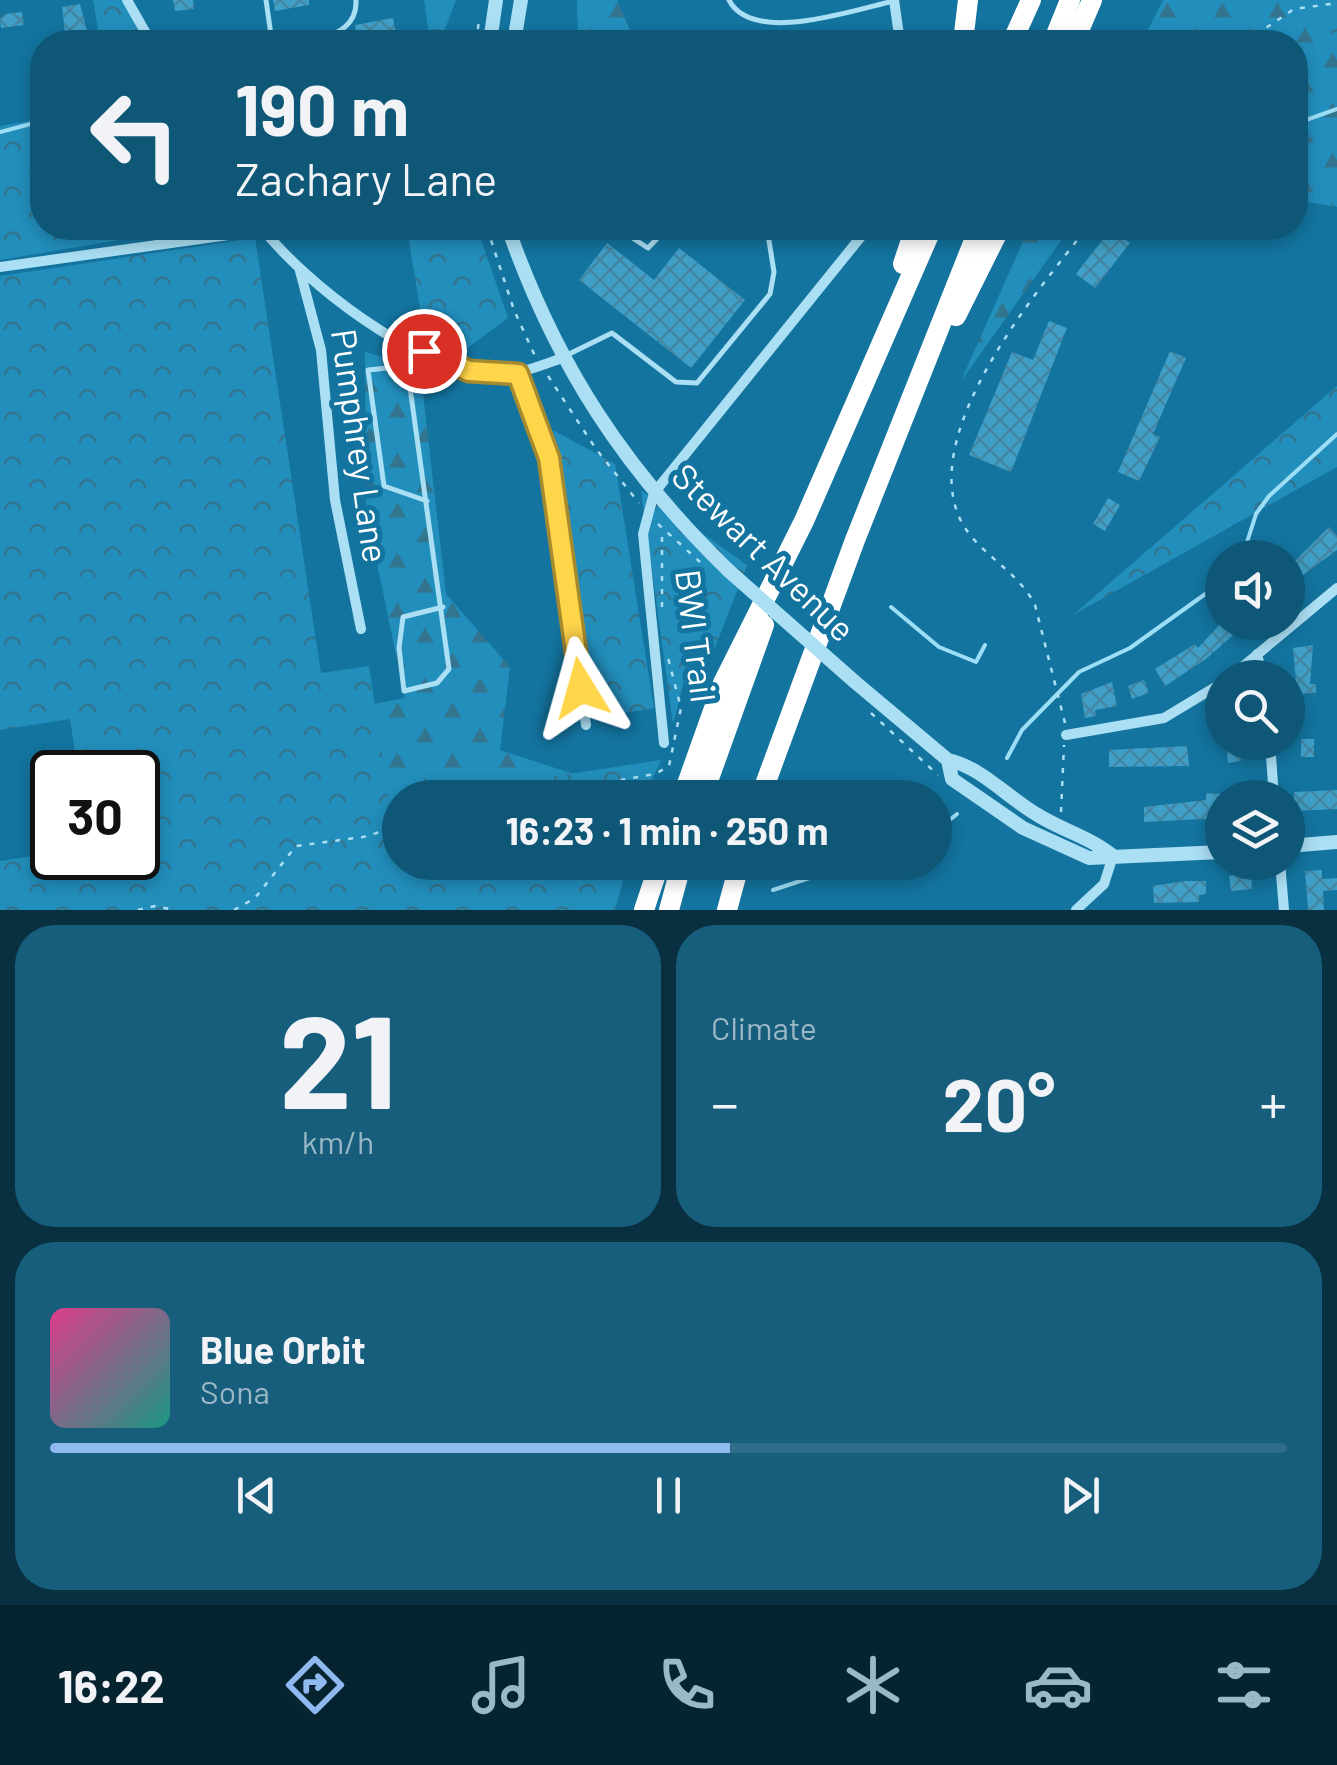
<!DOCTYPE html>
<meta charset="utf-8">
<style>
:root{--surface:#0e5777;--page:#175d7c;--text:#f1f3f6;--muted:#9bb8c6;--line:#2e6d89;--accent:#90b9f0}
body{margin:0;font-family:Barlow,sans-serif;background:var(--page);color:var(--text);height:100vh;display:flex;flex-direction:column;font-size:38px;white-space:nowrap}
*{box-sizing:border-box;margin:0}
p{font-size:32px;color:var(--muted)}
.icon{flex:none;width:55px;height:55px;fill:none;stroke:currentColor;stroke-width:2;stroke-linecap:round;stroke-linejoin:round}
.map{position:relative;height:910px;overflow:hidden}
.drawer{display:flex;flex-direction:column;gap:15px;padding:15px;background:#083041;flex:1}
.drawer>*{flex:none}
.banner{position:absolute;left:30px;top:30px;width:1278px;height:210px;border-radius:40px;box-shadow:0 5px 15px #0003;background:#0e5777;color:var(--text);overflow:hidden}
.buttons{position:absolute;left:1205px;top:540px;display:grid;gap:20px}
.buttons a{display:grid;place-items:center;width:100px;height:100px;border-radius:50%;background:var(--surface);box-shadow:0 5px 15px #0003;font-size:50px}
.speed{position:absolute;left:30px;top:750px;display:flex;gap:20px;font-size:50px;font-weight:700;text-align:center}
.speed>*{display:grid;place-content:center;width:130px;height:130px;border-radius:50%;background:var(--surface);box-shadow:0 5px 15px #0003;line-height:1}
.speed .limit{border:5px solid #111;border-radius:15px;background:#fff;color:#111}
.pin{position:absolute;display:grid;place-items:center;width:85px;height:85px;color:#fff;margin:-42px;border:5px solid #fff;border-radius:50%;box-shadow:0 2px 10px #0007}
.me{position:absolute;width:110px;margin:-55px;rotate:352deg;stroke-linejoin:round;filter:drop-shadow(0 0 8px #0008)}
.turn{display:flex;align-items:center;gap:35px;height:210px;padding:0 40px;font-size:45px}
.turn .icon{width:130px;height:130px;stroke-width:2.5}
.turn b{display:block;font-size:70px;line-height:85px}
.big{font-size:75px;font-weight:700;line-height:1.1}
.drawer .tile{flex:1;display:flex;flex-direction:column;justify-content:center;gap:15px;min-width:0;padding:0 35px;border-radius:40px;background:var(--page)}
.drawer .dial{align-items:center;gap:0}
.dial b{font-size:130px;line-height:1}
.song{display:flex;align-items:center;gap:30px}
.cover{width:120px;height:120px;border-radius:15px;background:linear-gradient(135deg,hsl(330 70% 55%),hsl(170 70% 35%))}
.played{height:10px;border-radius:5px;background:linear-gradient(90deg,var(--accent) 55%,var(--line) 55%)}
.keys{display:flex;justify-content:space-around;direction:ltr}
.heat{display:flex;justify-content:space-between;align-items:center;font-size:55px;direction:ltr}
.drawer .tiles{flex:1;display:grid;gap:15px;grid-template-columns:1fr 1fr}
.tile:last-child{grid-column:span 2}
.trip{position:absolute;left:382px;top:780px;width:570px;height:100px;border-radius:50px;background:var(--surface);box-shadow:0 5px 15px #0003;font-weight:700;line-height:100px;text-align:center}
.tab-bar{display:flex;height:160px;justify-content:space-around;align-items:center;background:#062330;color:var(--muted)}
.tab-bar .icon{width:70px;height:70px}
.tab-bar .selected{color:var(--accent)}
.tab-bar b{font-size:45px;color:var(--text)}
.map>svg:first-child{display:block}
.forest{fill:url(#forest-firs)}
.park{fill:url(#park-crowns)}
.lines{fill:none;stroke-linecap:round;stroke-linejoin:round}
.stream{stroke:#9ddef7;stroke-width:4}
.building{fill:url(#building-cross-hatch)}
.path{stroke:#abdff4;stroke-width:2.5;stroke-dasharray:5 8;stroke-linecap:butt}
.service{stroke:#abdff4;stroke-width:5}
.minor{stroke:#abdff4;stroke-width:10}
.tertiary{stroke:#abdff4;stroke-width:14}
.motorway{stroke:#fff;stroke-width:20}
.tertiary-bridge{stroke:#abdff4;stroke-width:14}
.route-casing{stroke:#a68a30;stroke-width:25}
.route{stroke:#ffd54a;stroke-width:18}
.labels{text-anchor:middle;stroke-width:10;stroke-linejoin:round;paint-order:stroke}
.street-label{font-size:35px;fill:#fff;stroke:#13749f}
</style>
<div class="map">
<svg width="1337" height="910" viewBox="0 0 1337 910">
<defs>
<pattern id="forest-firs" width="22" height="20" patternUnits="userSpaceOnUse" patternTransform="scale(2.5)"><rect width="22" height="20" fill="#228ebc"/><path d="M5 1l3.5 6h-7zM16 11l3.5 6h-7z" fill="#33748f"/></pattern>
<pattern id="park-crowns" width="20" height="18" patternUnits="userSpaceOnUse" patternTransform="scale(2.5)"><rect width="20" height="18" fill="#228ebc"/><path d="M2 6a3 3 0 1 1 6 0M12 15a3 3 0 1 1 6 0" fill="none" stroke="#33748f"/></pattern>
<pattern id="building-cross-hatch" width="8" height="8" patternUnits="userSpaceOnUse" patternTransform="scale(2.5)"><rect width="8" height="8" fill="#409fc7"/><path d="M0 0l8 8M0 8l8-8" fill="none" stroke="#4486a2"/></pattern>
</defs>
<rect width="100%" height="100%" fill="#13749f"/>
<path class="forest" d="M577,0H617L635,42H578Z
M1163,0H1337V207L1295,200V42H1142Z
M1029,228H1070L961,381Z
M365,352L420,368L446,594L510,667L500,750L644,797L400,798V862L628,863L615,910H0V882L138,858V772L259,726L405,698L366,510Z"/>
<path class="park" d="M93,0H133L140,42H100Z
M424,0H456L440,42H430Z
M1316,0H1337V46Z
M42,119V228L172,231L0,260V126Z
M407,228H477L508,318L462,352L424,333Z
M255,238L321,673L369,666L389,801L400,800V862L615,863L594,910H0V861L52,853V858H138V772H78L70,719L0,730V276Z
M1337,386V467L1073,615Z
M553,430L615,464L654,708L593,718Z
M641,490L747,565L711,658L691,653L673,724Z
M661,760L644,797H417Z"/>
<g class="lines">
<path class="stream" d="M1295,124L1337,109
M0,132L42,121
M1242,558L1256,514L1269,496L1337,434
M891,607L939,647L976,662L985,645
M1007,758L1022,730L1079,672L1130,648L1222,582
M935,832L957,814
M773,890L858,862"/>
</g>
<path class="building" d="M173,0H193L194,9L175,11Z
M273,0H309V5L275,11Z
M80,4L90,41L66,42L62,7Z
M22,12L24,25L1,28L0,19L5,14Z
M393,18L396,33L357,40L355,25Z
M1111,229L1130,243L1095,288L1076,274Z
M607,243L654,280L679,248L745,300L691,368L579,280Z
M1049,321L1067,328L1011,472L969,455L1012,352L1033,360Z
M1170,351L1186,358L1153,434L1160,437L1139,481L1118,472Z
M1108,498L1120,505L1105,531L1093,524Z
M1329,527L1337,536V550L1288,586V568Z
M1222,622H1248L1206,659L1165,686L1155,669L1195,644L1198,648Z
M1313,645L1310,684H1316V693L1297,694L1293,648Z
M1144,680L1149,693L1132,699L1128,686Z
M1112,682L1117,706L1095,710L1096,716L1085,718L1081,694Z
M1301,739H1314V757H1301Z
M1239,744L1241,761L1228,763L1226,745Z
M1187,746L1189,766L1109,767V750Z
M1337,790V809L1294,811V792Z
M1206,793L1222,794V818L1144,822V807L1206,800Z
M1322,870V879L1337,878V890L1323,891L1324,910H1308L1305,871Z
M1251,873L1252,889L1231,891L1229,876Z
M1185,881H1206V894L1199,895V902L1154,903L1153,886Z"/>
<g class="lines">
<path class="path" d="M476,42L479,21
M1245,42L1294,9L1337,3
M487,228L514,310L535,356
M548,376L596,449L639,503
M658,524L700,562
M662,607V531
M871,713L938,775
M1065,723L1035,605C1018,570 976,553 960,519C919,431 1037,291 1087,228
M518,798L655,774L669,766L681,708L667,654
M1061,812L1064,745
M138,910L155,906L174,910
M234,910L255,898L296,846L363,837L400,826"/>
<path class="service" d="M266,0L272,42
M729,0C753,46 856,9 894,1
M313,39C336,36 357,26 356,0
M617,228L648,248L667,228
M413,349L407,366L449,669L437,683L404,691L399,648L403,617L443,607
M565,356L612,333L676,382L697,383L770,294L774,272L767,228
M407,366L368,370L384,486L427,501"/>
<path class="minor" d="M127,0L151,42
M894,0L900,42
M262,228C306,284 414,367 487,374C514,377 537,367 562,358
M0,267L264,230
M300,271L321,350L335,500L361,629
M517,374L549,458L586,725
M1257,654L1263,678
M1229,678L1337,588
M1066,735L1164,718L1222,683
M1270,742L1274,798
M664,743L643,534L654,493L868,228
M1280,862L1284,910
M1076,910L1104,884L1113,856"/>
<path class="tertiary" d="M490,42L496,0
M514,42L521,0
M508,228C556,365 624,469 729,571
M855,682L948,760C981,767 1007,797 1036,814C1061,830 1090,837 1113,856
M948,760L952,779L1023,828L1089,858L1222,852
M1288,846L1337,842"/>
<path class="motorway" d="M963,42L968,0
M1012,42L1031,0
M1053,42L1070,0
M1074,42L1092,0
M903,264L915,228
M956,316L1000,228
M682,798L723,683L804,521L932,228
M702,798L764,625
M760,798L855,540L979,228
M644,910L660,862
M669,910L682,862
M727,910L740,862"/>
<path class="tertiary-bridge" d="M729,571L855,682"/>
</g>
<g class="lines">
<defs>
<path id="route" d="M424,351L469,371L518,374L549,458L581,688"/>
</defs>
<use href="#route" class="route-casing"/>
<use href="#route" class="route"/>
</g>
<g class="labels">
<g class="street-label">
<text transform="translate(359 446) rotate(82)" y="12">Pumphrey Lane</text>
<text transform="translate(763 553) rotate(44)" y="12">Stewart Avenue</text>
<text transform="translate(695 636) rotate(83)" y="12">BWI Trail</text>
</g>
</g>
</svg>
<div class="buttons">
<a><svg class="icon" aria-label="sound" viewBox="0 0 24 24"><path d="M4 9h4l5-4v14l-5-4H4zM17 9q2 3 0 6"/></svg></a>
<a><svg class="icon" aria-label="search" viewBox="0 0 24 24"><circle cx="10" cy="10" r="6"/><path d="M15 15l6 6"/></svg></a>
<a><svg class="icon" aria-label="layers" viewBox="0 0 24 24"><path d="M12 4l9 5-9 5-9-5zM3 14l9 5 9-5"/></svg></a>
</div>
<div class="speed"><div class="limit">30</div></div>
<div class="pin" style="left:424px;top:351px;background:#d93025"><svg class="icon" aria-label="arrive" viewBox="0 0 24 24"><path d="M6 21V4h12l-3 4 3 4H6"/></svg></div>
<svg class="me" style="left:581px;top:688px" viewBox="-20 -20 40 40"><path d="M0-17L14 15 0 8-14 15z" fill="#ffd54a" stroke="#fff" stroke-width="4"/></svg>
<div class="trip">16:23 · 1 min · 250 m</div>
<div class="banner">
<div class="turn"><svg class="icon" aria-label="left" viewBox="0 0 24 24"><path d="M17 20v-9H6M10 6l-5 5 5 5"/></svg><div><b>190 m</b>Zachary Lane</div></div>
</div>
</div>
<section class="drawer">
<div class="tiles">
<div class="tile dial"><b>21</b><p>km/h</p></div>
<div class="tile"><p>Climate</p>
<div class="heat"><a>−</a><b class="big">20°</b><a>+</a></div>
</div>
<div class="tile">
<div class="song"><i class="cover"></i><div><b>Blue Orbit</b><p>Sona</p></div></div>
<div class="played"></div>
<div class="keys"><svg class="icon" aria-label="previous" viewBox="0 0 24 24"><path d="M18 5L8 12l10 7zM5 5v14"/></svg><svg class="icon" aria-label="pause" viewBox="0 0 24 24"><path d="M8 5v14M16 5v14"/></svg><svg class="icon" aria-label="next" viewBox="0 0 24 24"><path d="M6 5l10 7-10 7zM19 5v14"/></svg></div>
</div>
</div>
</section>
<nav class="tab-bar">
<b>16:22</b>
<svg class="icon selected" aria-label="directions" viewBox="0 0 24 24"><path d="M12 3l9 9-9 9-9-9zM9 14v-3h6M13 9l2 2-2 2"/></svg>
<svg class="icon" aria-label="music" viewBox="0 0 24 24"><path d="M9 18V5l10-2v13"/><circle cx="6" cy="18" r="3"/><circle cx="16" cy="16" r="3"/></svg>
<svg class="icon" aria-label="phone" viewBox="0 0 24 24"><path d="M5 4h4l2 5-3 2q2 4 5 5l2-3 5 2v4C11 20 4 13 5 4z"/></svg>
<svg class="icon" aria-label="climate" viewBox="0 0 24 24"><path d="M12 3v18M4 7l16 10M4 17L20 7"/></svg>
<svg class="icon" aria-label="car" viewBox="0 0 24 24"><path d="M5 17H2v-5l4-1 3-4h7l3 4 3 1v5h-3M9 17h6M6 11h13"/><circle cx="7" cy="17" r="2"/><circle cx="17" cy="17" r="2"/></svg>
<svg class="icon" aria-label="filters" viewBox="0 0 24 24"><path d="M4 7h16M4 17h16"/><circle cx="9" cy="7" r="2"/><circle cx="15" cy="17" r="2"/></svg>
</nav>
